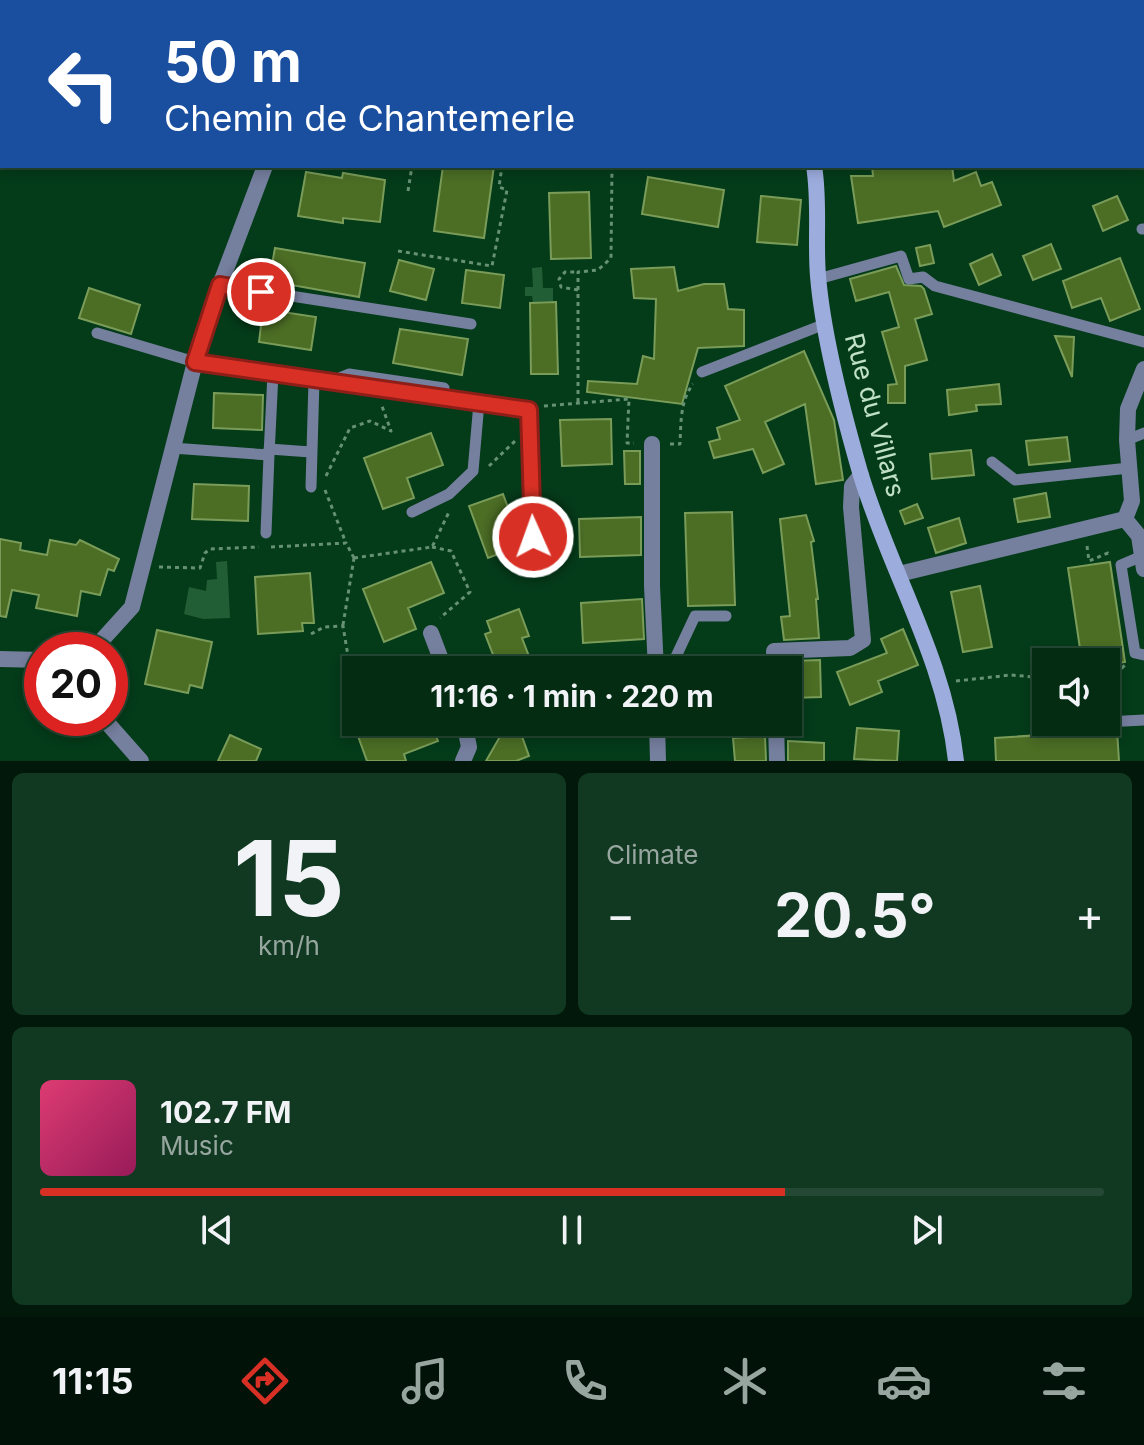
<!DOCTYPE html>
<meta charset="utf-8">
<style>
:root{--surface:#032c13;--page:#113821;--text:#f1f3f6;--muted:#97a7a0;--line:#244833;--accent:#d93025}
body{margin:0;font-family:Inter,sans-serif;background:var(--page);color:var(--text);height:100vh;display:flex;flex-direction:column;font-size:30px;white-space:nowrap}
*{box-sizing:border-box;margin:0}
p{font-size:26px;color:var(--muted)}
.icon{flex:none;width:44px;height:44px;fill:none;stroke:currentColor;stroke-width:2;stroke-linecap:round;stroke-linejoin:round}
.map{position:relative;height:761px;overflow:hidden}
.details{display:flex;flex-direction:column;gap:12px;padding:12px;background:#02180a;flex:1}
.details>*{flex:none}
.hud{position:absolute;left:0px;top:0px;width:1144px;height:168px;box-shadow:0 4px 12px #0003,0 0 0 2px var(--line);background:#1a4fa0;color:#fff;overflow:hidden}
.controls{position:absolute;left:1032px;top:648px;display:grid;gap:16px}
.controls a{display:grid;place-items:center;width:88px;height:88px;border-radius:0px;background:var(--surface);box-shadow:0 4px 12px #0003,0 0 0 2px var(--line);font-size:40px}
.speed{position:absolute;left:24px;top:632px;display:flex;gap:16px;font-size:40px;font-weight:700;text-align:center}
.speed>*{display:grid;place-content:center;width:104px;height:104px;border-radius:50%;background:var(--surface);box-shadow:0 4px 12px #0003,0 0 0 2px var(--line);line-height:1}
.speed .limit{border:12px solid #d22;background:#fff;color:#111}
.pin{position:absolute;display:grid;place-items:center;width:68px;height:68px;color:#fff;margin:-34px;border:4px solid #fff;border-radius:50%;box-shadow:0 2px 8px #0007}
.me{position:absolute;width:88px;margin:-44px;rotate:358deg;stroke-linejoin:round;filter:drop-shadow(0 0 6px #0008)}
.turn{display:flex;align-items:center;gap:28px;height:168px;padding:0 32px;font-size:36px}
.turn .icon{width:104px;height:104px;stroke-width:2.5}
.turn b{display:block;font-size:56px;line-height:68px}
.big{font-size:60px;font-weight:700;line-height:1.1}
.details .widget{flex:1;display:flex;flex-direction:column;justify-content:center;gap:12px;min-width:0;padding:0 28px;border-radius:12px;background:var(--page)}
.details .dial{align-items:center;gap:0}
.dial b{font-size:104px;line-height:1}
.song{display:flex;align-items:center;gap:24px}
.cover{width:96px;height:96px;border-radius:12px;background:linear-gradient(135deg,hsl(340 70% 55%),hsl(330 70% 35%))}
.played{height:8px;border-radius:4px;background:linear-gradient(90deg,var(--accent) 70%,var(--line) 70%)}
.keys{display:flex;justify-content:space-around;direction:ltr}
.heat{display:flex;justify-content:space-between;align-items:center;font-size:44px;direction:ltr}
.details .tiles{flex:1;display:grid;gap:12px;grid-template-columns:1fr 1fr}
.widget:last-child{grid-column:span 2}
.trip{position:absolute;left:342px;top:656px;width:460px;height:80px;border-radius:0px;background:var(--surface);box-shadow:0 4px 12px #0003,0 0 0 2px var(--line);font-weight:700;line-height:80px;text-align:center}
.tab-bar{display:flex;height:128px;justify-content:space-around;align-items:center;background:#011208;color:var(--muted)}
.tab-bar .icon{width:56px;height:56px}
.tab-bar .current{color:var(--accent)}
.tab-bar b{font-size:36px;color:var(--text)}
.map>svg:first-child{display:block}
.green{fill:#225e35}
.building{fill:#4b6d24;stroke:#7a9c59;stroke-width:2}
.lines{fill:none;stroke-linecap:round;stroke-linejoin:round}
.path{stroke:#669273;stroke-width:3;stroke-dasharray:4 4;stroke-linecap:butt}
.service{stroke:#757f9e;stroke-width:11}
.minor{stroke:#757f9e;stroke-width:16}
.tertiary{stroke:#757f9e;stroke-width:16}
.secondary{stroke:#9cacdd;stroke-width:16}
.route-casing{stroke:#8d1f18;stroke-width:20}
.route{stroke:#d93025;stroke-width:14}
.labels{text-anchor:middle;stroke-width:8;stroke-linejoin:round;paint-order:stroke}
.street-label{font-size:26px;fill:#c0e1c6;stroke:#043b19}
</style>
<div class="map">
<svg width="1144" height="761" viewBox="0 0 1144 761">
<rect width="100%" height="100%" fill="#043b19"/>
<path class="green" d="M542,267L543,288H553V301L533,302L532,296H525V287H533L532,268Z
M227,561L230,618L203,619L184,614L189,587L206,591L207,580L217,579L216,562Z"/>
<path class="building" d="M443,166H494L484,238L434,231Z
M872,166H952L954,181L976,172L981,186L992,182L1001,205L944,227L938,211L858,223L851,176H873Z
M306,172L342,178L343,173L385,180L380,222L343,218V223L298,216Z
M648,177L724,190L718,227L642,214Z
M589,192L591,258L551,259L549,193Z
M761,196L801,200L797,245L757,242Z
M1117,196L1128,220L1103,231L1093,206Z
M1051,244L1061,269L1033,280L1023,256Z
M930,245L934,263L920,266L916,248Z
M275,248L365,263L359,297L269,281Z
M992,254L1001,275L979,285L970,264Z
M1120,258L1140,309L1110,321L1101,298L1072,308L1063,281Z
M399,260L434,269L426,300L390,291Z
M896,266L904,285L921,286L924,289L932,314L915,319L927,360L905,366V403H888V385L897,384L882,332L899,327L889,292L856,301L850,279Z
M674,267L678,291L704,284H724L728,309L744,310V346L698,348L682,404L587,392L588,381L637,384L643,356L654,359L656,299L634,298L631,269Z
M466,270L504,275L500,308L462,303Z
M89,288L140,305L131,334L79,318Z
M556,302L558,374H531L530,303Z
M263,309L316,317L311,350L259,342Z
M400,329L468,339L462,375L393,363Z
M1055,336L1074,337L1072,377Z
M804,351L834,420L843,480L816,484L805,404L765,422L784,464L763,473L753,449L714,458L709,442L720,439L717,428L740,420L725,386Z
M999,384L1001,404L976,405L977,411L949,415L947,390Z
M214,393L263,395L262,430L213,428Z
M611,419L612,464L562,466L560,420Z
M431,433L443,465L407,478L414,498L383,509L364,458Z
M1067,437L1070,461L1029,465L1026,441Z
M971,450L974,475L932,479L930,454Z
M624,451H640V484H625Z
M194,484L249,486L248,521L192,519Z
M1046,493L1050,517L1018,522L1014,499Z
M503,494L522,545L488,558L469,506Z
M917,504L923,518L905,524L900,511Z
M732,512L735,605L688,606L685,513Z
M806,515L814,541L811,542L818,599H816L819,638L784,640L781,617L790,616L780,519Z
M641,517V555L580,557L579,519Z
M959,518L966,543L936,553L928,528Z
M0,539L21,543L20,550L47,555L50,540L76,545L80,540L119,559L114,571L108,569L100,595L81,591L77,616L36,608L39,595L12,590L6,617L0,616Z
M431,562L444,593L408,608L416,629L384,642L363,589Z
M1110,562L1125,662L1106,665V662H1082L1068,568Z
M310,573L314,623H302L303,631L258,634L255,577Z
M980,586L992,647L963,652L951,592Z
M642,599L644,639L583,643L581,603Z
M519,609L529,636L522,638L530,659L499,670L485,634L491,632L487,621Z
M903,629L918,665L878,681L882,692L850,705L837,672L887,653L881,639Z
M157,630L212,642L202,688L190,685L188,693L145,684Z
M820,660L821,697L792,698L790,661Z
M396,722H430L438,741L404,754L406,761H367L358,736Z
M519,728L529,756L516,761H486L502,733Z
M857,728L899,731L897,761L854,759Z
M1117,730L1119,761H996L995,738Z
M230,735L261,749L256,761H218Z
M765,736L766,761H735L733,738Z
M788,741L824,743V761H788Z"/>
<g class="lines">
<path class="path" d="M467,0L468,2
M435,2L436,0
M484,2L485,0
M408,191L412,166
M398,251L492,266L507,190L499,187L502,166
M578,290L561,287L559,279L565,272H578
M578,402V272L598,270L611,258L612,166
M544,406L629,399L627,443H634
M670,444H680C681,423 680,401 693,384
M489,466L515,441
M326,476L350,428L370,421L391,431L382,406
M325,490L346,543
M1087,546L1089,561L1108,553L1111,556
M271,547L346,543L354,558
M432,547L451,551L470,592L440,618
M354,558L432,547L450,510
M159,567L200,568L205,553L210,549L259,547
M343,625L354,558
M311,634L324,627L343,626L349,662L344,705L356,712
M1106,671L1122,668L1127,663
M1106,675V684
M956,681L1011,675L1046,678"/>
<path class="service" d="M165,0H181
M560,0L561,2
M1142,229H1144
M818,279L901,256L909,279L923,277L935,286L1144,342
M220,285L471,324
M97,333L195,362
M702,372L825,324
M332,381L349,374L444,388
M529,410L535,565
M1127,440L1144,433
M172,448L269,455L273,373
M269,449L311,452
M992,462L1015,480L1129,468
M311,487L314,380
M412,512L449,494L473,471L479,403
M266,533L269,455
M1142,556L1121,565L1135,653L1144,655
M665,670L672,665L695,616H726
M1106,722L1144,720
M1058,724L1103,722"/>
<path class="minor" d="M295,2V0
M1142,51L1144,48
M195,362L529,410
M652,444V586L656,670
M1125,519L1132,501L1127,440L1128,409L1144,369
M1125,519L1139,536L1144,569
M899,574L1125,519
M431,633L445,670
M93,650L132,607L195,362L220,285L265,166
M0,659L42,660
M775,670L774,651L850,648L863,640L851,507L852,486L861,475
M103,718L141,761
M657,722L658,761
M776,722L777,761
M463,761L469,747L464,722"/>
<path class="tertiary" d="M0,17H2"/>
<path class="secondary" d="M823,0V2
M814,166C820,202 815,239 818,276C823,337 843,413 860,472C889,570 945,658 956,761"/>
</g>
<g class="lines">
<defs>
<path id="route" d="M261,292L220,285L195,362L529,410L533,537"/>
</defs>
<use href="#route" class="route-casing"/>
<use href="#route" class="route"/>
</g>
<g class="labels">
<g class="street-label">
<text transform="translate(875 415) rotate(75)" y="9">Rue du Villars</text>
</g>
</g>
</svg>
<div class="controls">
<a><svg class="icon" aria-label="sound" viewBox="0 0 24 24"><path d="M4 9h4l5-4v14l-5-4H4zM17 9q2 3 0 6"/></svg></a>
</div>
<div class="speed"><div class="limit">20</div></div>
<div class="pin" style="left:261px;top:292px;background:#d93025"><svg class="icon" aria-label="arrive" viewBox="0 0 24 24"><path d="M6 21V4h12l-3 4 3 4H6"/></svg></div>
<svg class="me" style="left:533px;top:537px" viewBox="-20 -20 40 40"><circle r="17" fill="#d93025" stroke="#fff" stroke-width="3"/><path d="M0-11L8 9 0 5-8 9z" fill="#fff"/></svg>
<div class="trip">11:16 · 1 min · 220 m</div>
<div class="hud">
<div class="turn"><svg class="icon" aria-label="left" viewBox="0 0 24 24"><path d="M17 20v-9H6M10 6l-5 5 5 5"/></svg><div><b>50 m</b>Chemin de Chantemerle</div></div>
</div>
</div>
<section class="details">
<div class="tiles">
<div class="widget dial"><b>15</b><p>km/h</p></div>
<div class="widget"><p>Climate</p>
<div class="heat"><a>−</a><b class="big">20.5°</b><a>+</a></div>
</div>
<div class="widget">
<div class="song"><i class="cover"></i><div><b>102.7 FM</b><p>Music</p></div></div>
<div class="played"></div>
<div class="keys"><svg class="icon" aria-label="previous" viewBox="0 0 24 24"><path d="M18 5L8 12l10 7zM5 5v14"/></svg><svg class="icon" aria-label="pause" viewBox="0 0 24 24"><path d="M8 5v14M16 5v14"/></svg><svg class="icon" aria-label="next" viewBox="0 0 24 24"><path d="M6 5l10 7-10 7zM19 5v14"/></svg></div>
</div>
</div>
</section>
<nav class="tab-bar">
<b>11:15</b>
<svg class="icon current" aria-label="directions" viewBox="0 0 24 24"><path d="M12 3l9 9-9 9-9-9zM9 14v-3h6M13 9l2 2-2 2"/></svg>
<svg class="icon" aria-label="music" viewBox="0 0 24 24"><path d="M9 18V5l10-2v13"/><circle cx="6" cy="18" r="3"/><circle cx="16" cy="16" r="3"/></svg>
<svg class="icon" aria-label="phone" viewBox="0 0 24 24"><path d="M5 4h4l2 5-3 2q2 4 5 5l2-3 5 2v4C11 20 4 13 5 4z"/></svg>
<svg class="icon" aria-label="climate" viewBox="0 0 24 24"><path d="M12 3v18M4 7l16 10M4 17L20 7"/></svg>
<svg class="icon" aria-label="car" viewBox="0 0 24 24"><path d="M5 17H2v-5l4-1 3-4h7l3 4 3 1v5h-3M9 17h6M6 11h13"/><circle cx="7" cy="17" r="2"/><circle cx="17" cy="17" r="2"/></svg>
<svg class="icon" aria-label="filters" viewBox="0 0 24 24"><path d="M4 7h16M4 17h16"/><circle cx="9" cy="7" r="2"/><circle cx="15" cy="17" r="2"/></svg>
</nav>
